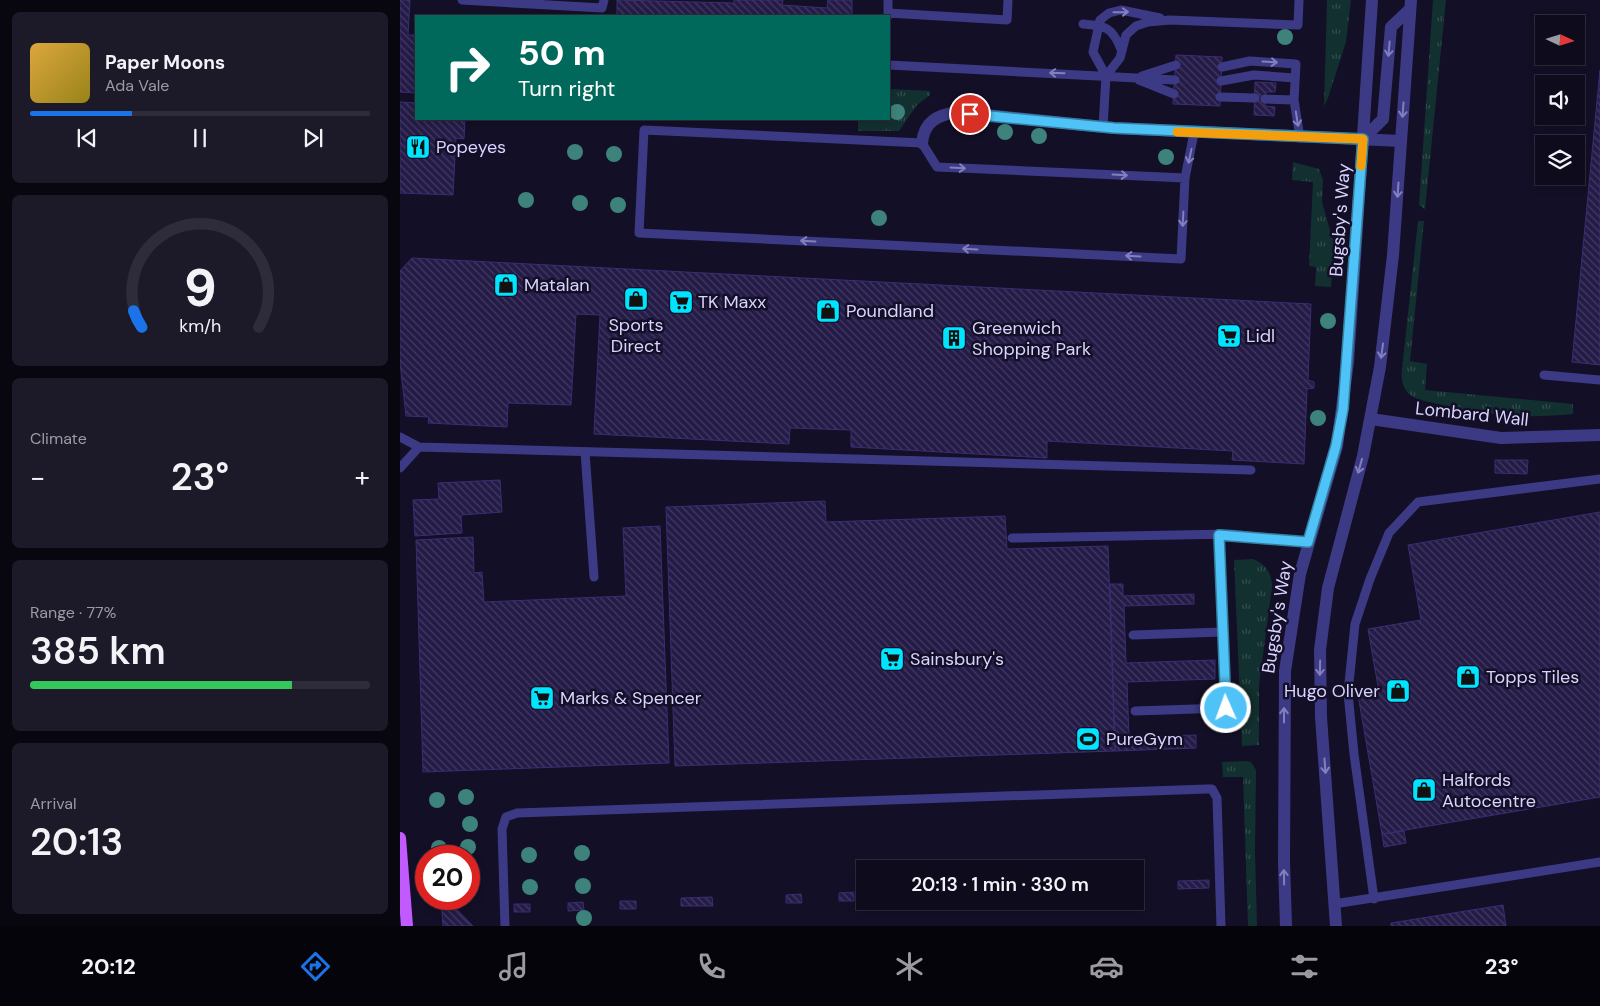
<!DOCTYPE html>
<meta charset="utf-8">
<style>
:root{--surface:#0e0b1c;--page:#1c1929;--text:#f1f3f6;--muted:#9b9ba3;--line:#2e2b3b;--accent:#1a73e8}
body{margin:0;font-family:"DM Sans",sans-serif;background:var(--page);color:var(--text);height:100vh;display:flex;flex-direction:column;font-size:19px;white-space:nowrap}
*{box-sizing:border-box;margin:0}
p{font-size:16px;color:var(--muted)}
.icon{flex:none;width:28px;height:28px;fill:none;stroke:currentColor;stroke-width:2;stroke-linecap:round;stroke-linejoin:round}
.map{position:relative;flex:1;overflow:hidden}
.side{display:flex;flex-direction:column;gap:12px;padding:12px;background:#08060f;width:400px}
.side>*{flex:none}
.hud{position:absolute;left:15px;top:15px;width:475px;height:105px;border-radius:0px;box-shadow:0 2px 8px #0003,0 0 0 1px var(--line);background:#00695c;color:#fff;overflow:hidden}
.needle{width:32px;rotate:94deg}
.tools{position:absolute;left:1135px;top:15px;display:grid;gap:10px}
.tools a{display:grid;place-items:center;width:50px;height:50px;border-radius:0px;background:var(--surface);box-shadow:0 2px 8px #0003,0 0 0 1px var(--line);font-size:25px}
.speed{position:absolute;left:15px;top:845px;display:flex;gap:10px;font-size:25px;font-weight:700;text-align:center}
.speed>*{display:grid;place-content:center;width:65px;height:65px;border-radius:50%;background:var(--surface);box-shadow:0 2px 8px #0003,0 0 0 1px var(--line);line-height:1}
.speed .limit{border:8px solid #d22;background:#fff;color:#111}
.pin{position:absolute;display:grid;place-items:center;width:42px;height:42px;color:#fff;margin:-21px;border:2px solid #fff;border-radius:50%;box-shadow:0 1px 5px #0007}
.me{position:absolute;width:55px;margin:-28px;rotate:358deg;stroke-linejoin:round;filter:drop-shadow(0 0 4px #0008)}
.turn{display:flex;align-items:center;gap:18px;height:105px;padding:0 20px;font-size:22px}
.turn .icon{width:65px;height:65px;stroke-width:2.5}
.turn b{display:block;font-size:35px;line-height:42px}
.big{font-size:38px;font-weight:600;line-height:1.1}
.side .tile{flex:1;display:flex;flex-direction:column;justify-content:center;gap:8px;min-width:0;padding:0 18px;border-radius:8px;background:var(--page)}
.side .dial{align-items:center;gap:0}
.dial svg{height:130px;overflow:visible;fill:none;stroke:var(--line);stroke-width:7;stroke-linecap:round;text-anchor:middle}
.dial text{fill:var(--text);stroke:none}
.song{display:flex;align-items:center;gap:15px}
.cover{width:60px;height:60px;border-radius:8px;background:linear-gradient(135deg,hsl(40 70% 55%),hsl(50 70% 35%))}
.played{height:5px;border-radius:2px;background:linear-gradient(90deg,var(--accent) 30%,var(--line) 30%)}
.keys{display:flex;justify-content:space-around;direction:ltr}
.heat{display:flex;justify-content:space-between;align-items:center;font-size:28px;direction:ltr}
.charge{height:8px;border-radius:4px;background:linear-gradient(90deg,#34c759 77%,var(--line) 0)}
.trip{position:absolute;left:456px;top:860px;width:288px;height:50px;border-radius:0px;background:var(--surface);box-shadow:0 2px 8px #0003,0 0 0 1px var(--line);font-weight:600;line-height:50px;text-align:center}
.tabs{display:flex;height:80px;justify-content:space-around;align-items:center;background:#06040b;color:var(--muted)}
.tabs .icon{width:35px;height:35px}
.tabs .on{color:var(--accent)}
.tabs b{font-size:22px;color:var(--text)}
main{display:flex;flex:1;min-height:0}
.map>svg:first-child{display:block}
.grass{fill:url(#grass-tufts)}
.building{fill:url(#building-back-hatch);stroke:#3b2d73}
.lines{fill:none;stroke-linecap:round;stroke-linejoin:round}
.service{stroke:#3d3a85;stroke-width:9}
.minor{stroke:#3d3a85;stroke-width:12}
.tertiary{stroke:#3d3a85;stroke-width:12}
.primary{stroke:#c25bff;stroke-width:12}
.tree{fill:#3d827b}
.oneway{stroke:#837fbc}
.route-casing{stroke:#337fa1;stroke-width:12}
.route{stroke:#4fc3f7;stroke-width:9}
.slow{stroke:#f59e0b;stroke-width:9}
.labels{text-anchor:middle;stroke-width:5;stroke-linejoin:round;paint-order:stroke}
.poi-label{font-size:18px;fill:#d9d4ff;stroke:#130f26;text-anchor:start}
.street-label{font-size:18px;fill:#d9d4ff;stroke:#130f26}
</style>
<main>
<section class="side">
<div class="tile">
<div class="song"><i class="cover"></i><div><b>Paper Moons</b><p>Ada Vale</p></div></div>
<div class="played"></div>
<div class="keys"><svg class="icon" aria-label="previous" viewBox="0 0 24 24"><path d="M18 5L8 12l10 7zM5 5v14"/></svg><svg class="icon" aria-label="pause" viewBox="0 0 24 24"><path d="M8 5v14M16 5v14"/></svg><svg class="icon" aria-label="next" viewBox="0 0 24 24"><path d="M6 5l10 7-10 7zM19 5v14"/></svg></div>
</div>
<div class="tile dial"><svg viewBox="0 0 100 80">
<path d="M14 69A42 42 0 1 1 86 69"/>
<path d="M14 69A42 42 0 0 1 9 59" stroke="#1a73e8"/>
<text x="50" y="56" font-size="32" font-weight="700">9</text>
<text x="50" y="72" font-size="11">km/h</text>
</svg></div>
<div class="tile"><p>Climate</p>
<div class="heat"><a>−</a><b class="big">23°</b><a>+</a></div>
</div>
<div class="tile"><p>Range · 77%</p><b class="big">385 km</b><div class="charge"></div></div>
<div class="tile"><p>Arrival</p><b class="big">20:13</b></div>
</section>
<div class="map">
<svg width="1200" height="926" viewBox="0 0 1200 926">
<defs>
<pattern id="grass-tufts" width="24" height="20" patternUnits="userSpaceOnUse" patternTransform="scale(1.25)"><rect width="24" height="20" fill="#12302f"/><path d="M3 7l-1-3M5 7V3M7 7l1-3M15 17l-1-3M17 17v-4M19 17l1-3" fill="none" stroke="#344d4e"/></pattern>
<pattern id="building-back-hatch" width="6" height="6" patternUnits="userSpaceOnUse" patternTransform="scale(1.25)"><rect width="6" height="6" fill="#241b47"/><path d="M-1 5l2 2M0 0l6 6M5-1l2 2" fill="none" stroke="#433b63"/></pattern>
</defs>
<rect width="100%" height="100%" fill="#130f26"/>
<path class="grass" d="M927,0H951L946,42L928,98L924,106Z
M1033,0H1046L1025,209L1019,205Z
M489,89L530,91V95L517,105L499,131H458V119H489Z
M893,162L919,169L923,180L922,202L934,244L931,287L915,286L916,267L909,266L913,182L892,180Z
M1018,221H1024L1010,361L1027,364L1025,390L1173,404V414C1127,419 1086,415 1042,405C1032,402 1017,401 1009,394C1002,387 1001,378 1002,369Z
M853,559C866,564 872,573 872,587L859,685V745L842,746L834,560Z
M847,761L851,762L856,770L855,853L857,926H848L843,777H823L822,762Z"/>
<path class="building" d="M0,0H10L8,35H16V93L0,92Z
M217,0L334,3V0H383L382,5L427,8L428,0H452V16H217Z
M776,55L822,57L820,106L773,104Z
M1200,70V365L1172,362Z
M855,82L876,83L875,92H866L865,106L875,107L874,116L854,115Z
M0,102L16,103V119H65L64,139L56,138L53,195L0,193Z
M12,258L911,304L908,380L914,382V388L907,389L904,464L832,460L833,451L647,441V458L451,447V430L390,428L389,444L194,434L200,315L176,314L171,405L108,403L107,427L28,423L29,417L6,416L0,362V271Z
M1095,460H1128L1127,474L1095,473Z
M100,480L102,512L61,515L62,533L15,536L13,500L39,499L38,483Z
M425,501L426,522L605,516L607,549L708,546L715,751L275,766L266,507Z
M1200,512V797L982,834L958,695L979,692L968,629L1021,620L1008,545Z
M260,526L269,763L23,772L16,540L73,537L74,573L82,572L84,602L226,596L223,528Z
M710,584H723V596L794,594V604L724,606L726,663L815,660V679L727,682L729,737L796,735V748L715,751Z
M1004,831L1006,843L984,847L982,834Z
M809,880V888L778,889V881Z
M735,882H741V890L735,891Z
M454,892V901H439V893Z
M401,894L402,903H386V895Z
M312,897L313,906H281V898Z
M41,899H47L73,926H43Z
M220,901H236V909H220Z
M183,902L184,910L168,911V903Z
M114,904H130V912H114Z
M1103,905L1106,926H991V923Z"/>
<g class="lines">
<path class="service" d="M62,0L202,8L204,0
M488,13L607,20L608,0
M488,16V0
M683,24C706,26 712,27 721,49
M489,65L775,80
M822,67L850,61L896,64L894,100L900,138
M706,76L720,58L726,35L736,26L748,22L770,20L898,25L899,0
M742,76L776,65
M739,80L774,94
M821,81L854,75L895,78
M820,97L855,98
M865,99L894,100
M703,127L706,76L693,52L700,20L709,13L721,10L760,18
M785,178L537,167L522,143L244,130L239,233L781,259L785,178L794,133
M1144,375L1200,380
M0,437L19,447L851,470
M185,452L194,577
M0,468L19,447
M612,538L830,534L908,542
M733,635L823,632
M735,711L825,708L819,535
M974,899L954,754L948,693L955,624L970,579L989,533L1018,502L1200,479
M934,904L1200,862
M105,926L102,829L106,817L117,813L807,789H812L817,798L821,926"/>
<path class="minor" d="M963,139L983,119L991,27L1010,9
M522,143C524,122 537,115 557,112L714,128L1001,141
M971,419L1101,438L1200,435"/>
<path class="tertiary" d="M886,926L884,862L885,671L900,574L937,446L948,362L972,0
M936,926L921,717L920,650L928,588L963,456L980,367L993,255L1011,0"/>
<path class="primary" d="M0,838L7,926"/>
</g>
<g class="tree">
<circle cx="885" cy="37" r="8"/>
<circle cx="497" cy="112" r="8"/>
<circle cx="564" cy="122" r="8"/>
<circle cx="605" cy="132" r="8"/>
<circle cx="639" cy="136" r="8"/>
<circle cx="175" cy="152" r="8"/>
<circle cx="214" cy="154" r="8"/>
<circle cx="766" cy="157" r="8"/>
<circle cx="126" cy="200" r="8"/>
<circle cx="180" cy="203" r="8"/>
<circle cx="218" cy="205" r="8"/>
<circle cx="479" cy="218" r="8"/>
<circle cx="928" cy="321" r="8"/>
<circle cx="918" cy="418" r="8"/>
<circle cx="66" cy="797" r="8"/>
<circle cx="37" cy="800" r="8"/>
<circle cx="70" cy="824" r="8"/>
<circle cx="68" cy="847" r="8"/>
<circle cx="39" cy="848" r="8"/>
<circle cx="182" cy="853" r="8"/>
<circle cx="129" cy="855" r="8"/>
<circle cx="183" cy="886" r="8"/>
<circle cx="130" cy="887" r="8"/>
<circle cx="184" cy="918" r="8"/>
</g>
<defs><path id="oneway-shaft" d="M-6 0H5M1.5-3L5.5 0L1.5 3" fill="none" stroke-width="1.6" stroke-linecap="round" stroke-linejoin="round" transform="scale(1.25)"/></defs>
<g class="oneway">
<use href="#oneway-shaft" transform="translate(721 12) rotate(-1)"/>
<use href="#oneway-shaft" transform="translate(989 49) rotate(95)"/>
<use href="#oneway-shaft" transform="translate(870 62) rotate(3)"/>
<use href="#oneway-shaft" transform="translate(657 73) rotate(-178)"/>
<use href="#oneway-shaft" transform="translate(1003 110) rotate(94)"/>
<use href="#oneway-shaft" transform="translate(897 119) rotate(81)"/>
<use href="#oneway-shaft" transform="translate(790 156) rotate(102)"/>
<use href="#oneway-shaft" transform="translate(558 168) rotate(3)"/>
<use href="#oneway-shaft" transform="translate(720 175) rotate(3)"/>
<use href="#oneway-shaft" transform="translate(998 190) rotate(94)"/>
<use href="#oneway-shaft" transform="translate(783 219) rotate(93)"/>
<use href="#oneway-shaft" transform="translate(408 241) rotate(-177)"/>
<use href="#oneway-shaft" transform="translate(570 249) rotate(-177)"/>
<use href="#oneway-shaft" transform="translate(733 256) rotate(-177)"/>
<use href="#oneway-shaft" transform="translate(982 351) rotate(98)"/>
<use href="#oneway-shaft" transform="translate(960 466) rotate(106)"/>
<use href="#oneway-shaft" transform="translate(920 668) rotate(91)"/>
<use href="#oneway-shaft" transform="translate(884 715) rotate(-90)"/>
<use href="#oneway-shaft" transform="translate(925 766) rotate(86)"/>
<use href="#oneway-shaft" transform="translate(884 877) rotate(-91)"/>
</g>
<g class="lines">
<defs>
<path id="route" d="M570,114L714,128L963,139L943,409L936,446L908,542L819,535L826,708"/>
</defs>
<use href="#route" class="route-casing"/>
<use href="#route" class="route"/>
<path class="slow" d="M777,132L963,139L961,166"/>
</g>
<defs>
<symbol id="restaurant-square" viewBox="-11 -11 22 22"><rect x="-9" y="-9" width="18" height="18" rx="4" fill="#00e5ff" stroke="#130f26"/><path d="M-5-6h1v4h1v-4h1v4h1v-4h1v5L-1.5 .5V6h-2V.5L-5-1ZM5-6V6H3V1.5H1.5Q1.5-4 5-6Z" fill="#111"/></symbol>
<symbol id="shop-square" viewBox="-11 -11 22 22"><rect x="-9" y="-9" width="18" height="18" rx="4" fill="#00e5ff" stroke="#130f26"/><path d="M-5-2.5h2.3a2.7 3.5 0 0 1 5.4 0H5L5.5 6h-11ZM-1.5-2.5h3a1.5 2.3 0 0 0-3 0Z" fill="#111"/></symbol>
<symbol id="supermarket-square" viewBox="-11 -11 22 22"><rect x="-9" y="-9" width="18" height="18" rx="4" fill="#00e5ff" stroke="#130f26"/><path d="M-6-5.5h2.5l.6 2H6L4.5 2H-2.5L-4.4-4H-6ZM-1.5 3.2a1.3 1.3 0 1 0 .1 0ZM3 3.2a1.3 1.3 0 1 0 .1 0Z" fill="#111"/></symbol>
<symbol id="building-square" viewBox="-11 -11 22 22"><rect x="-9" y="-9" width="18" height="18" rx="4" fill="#00e5ff" stroke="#130f26"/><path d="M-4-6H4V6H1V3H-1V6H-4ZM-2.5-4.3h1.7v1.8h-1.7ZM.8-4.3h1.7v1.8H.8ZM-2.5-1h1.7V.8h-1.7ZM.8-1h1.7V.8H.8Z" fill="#111"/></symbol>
<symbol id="stadium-square" viewBox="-11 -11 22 22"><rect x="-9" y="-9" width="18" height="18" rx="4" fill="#00e5ff" stroke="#130f26"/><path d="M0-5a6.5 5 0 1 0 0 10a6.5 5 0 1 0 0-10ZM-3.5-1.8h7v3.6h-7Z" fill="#111"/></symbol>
</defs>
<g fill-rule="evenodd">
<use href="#restaurant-square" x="4" y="133" width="28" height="28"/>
<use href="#shop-square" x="92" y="271" width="28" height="28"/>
<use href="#shop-square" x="222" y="285" width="28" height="28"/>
<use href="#supermarket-square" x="267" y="288" width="28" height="28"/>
<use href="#shop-square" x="414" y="297" width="28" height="28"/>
<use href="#supermarket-square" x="815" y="322" width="28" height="28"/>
<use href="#building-square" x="540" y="324" width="28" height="28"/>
<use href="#supermarket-square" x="478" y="645" width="28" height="28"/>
<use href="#shop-square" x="1054" y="663" width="28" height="28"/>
<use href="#shop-square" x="984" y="677" width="28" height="28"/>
<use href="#supermarket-square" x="128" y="684" width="28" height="28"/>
<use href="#stadium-square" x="674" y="725" width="28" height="28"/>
<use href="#shop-square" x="1010" y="776" width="28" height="28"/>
</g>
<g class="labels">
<g class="poi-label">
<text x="36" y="153">Popeyes</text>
<text x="124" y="291">Matalan</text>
<text x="298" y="308">TK Maxx</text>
<text x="446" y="317">Poundland</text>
<text x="236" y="331" text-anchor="middle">Sports<tspan x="236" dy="21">Direct</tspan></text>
<text x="572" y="334">Greenwich<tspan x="572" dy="21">Shopping Park</tspan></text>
<text x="846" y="342">Lidl</text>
<text x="510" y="665">Sainsbury's</text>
<text x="1086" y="683">Topps Tiles</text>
<text x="980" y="697" text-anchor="end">Hugo Oliver</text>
<text x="160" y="704">Marks &amp; Spencer</text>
<text x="706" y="745">PureGym</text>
<text x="1042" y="786">Halfords<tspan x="1042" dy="21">Autocentre</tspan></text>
</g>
<g class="street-label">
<text transform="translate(940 220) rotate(-86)" y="6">Bugsby's Way</text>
<text transform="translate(1072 414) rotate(6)" y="6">Lombard Wall</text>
<text transform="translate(877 617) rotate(-81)" y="6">Bugsby's Way</text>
</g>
</g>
</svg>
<div class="tools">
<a><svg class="needle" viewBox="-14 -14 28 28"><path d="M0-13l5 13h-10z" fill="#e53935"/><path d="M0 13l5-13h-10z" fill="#9b9ba3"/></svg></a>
<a><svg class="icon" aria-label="sound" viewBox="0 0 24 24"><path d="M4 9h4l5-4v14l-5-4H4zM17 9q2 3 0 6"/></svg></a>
<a><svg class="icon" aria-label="layers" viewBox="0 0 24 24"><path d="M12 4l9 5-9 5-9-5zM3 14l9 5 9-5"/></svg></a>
</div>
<div class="speed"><div class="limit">20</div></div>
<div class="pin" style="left:570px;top:114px;background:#d93025"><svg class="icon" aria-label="arrive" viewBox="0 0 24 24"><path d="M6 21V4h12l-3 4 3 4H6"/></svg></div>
<svg class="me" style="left:826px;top:708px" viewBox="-20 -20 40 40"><circle r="17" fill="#4fc3f7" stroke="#fff" stroke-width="3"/><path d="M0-11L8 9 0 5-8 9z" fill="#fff"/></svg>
<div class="trip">20:13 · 1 min · 330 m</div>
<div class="hud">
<div class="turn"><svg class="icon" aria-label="right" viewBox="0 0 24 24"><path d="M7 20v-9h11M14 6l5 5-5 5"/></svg><div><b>50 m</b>Turn right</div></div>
</div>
</div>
</main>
<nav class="tabs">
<b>20:12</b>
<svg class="icon on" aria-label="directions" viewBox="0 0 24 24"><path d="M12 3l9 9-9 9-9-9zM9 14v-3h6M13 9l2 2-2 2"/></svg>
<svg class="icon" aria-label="music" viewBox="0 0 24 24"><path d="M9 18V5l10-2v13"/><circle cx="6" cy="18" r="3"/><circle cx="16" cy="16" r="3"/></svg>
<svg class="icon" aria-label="phone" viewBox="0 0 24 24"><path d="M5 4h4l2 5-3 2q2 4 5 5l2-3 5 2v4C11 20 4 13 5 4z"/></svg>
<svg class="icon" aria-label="climate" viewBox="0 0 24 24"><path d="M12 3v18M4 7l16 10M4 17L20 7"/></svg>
<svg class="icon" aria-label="car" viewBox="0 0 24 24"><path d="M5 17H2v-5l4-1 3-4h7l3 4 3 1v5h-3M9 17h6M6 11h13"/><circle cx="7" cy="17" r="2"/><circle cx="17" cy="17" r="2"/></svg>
<svg class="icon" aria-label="filters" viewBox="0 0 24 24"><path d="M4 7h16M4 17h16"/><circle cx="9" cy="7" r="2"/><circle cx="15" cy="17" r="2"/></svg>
<b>23°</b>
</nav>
